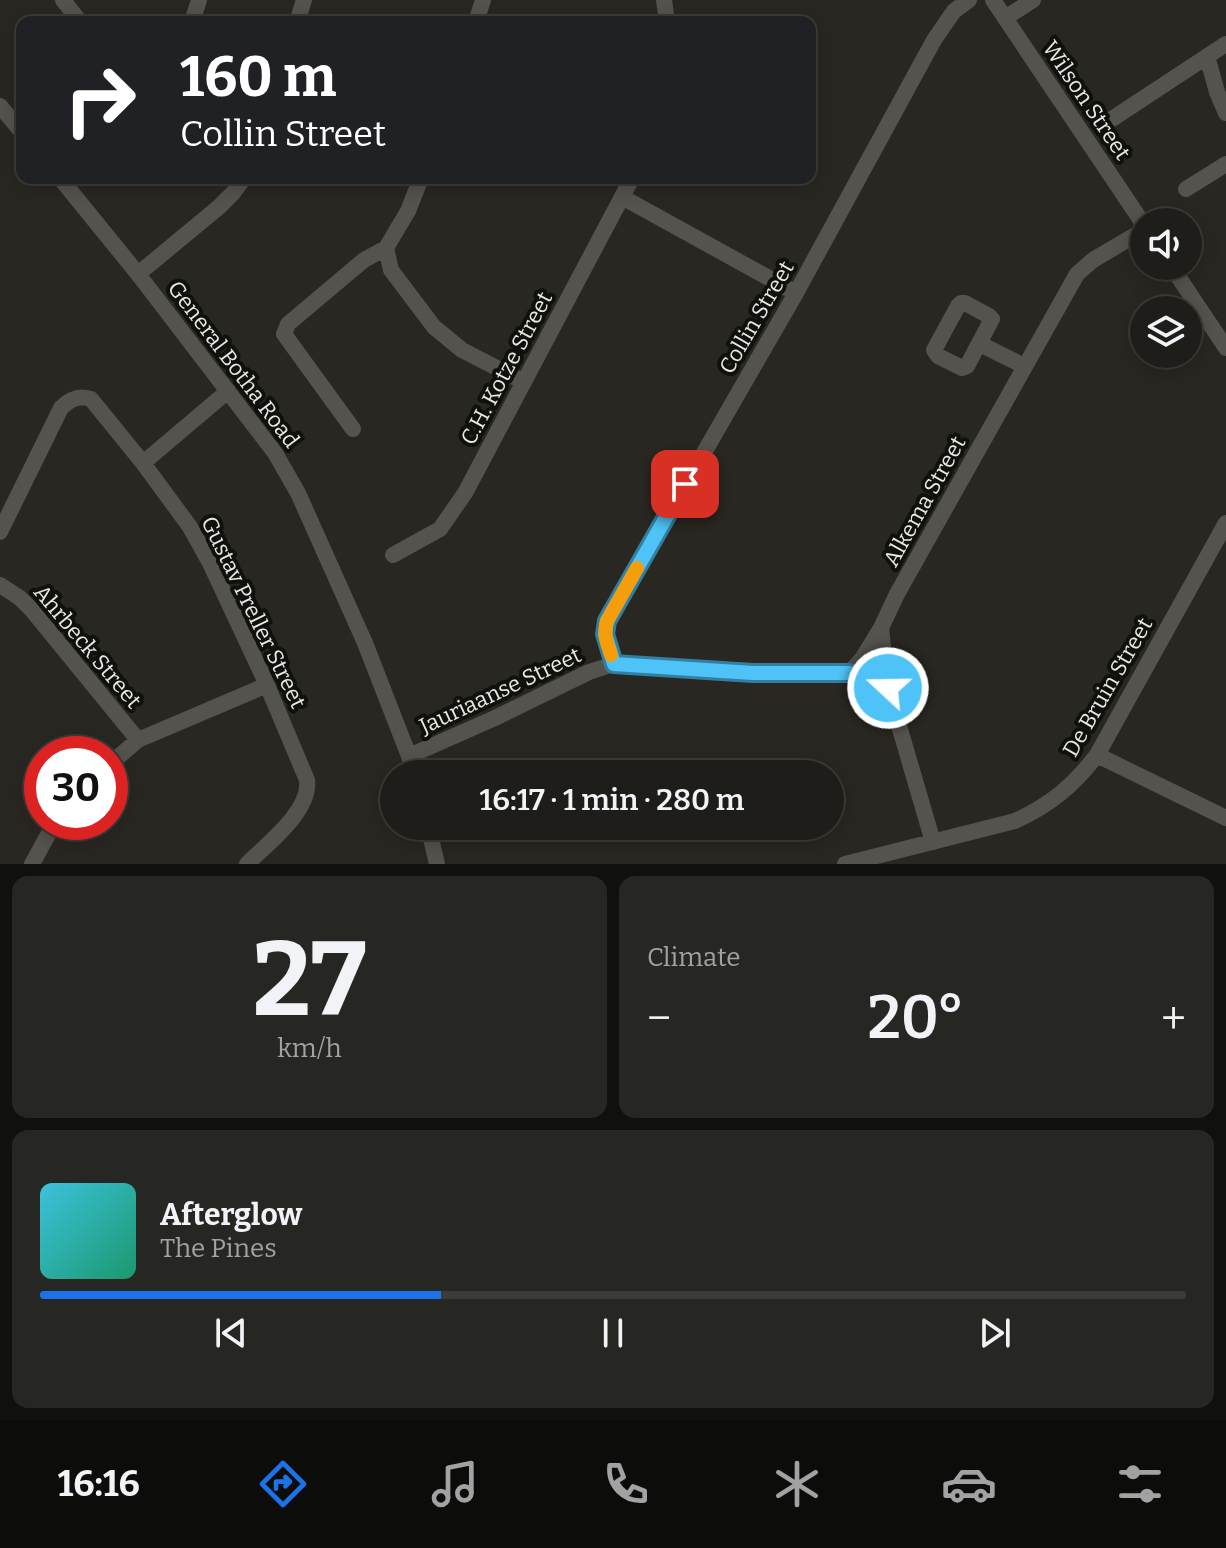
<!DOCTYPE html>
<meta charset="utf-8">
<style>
:root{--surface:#1e1d19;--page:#262622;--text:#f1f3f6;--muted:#a1a2a2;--line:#3c3b38;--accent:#1a73e8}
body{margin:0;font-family:Bitter,serif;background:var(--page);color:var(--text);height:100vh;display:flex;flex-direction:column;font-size:30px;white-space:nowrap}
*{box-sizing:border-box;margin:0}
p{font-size:26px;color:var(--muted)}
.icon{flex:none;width:44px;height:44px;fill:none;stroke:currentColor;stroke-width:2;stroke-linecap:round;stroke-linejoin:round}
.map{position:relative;height:864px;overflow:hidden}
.drawer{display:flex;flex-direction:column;gap:12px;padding:12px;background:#10100e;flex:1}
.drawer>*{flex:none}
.hud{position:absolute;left:16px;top:16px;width:800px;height:168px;border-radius:16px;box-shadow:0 4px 20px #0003,0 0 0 2px var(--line);background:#202124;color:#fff;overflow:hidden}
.controls{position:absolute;left:1130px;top:208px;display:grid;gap:16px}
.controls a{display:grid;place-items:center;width:72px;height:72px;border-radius:50%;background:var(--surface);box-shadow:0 4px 20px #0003,0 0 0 2px var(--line);font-size:40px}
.speed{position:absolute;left:24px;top:736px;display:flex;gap:16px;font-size:40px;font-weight:700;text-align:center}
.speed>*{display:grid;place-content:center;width:104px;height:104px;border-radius:50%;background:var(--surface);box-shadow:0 4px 20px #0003,0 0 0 2px var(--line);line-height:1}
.speed .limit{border:12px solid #d22;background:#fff;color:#111}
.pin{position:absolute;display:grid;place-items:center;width:68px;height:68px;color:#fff;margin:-34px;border-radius:16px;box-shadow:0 4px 12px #0006}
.me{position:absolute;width:88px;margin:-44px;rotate:291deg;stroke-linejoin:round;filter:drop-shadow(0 0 6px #0008)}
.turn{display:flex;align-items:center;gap:28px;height:168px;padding:0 32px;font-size:36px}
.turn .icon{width:104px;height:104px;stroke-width:2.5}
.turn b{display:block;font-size:56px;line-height:68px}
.big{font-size:60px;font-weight:600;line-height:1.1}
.drawer .card{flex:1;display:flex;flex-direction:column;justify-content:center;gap:12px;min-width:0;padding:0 28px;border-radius:16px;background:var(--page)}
.drawer .dial{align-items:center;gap:0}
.dial b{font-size:104px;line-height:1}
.song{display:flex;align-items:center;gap:24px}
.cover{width:96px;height:96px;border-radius:12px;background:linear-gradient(135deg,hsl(190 70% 55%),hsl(160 70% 35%))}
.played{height:8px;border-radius:4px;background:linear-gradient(90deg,var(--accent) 35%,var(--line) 35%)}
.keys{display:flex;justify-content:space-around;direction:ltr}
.heat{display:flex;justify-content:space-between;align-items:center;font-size:44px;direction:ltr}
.drawer .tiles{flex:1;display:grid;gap:12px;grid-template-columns:1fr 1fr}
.card:last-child{grid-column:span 2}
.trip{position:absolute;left:380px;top:760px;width:464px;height:80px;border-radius:40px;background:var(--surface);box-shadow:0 4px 20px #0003,0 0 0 2px var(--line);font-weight:600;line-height:80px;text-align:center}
.menu{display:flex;height:128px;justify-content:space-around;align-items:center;background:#0c0c0a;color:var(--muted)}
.menu .icon{width:56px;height:56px}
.menu .current{color:var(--accent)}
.menu b{font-size:36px;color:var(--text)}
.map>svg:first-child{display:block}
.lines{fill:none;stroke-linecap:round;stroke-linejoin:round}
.minor{stroke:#54534d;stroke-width:16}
.route-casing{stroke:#337fa1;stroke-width:20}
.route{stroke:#4fc3f7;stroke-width:14}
.slow{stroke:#f59e0b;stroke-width:14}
.labels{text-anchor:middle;stroke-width:8;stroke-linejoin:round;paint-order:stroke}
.street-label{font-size:22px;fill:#eae9e5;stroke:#10100d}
</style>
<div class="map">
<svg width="1226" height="864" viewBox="0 0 1226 864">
<rect width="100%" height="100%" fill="#282721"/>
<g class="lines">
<path class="minor" d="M63,0L80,22
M664,0L667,22
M993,0L1144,225
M1005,18L1033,0
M192,22L199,0
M297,22L304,0
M476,22L483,0
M1207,56L1217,92L1226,113
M0,106L22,132
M1112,119L1226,44
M60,178L138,274L275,453L298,493L365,643L409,756L414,774
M421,178L408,211L386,248L391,270L434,327L462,350L524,382
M1186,189L1226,164
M622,197L796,293
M1171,266L1226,348
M138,274L219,207L233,193L244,178
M961,303H965L989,316L992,319L967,366L962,368L938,356L934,350L958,306Z
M980,344L1024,366
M353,429L284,334L288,324L364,260L386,248
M143,463L228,391
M0,532L61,408C70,399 79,395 91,399L143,463L190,527L210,563L267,685L307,780C311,811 267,844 247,864
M393,555L440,529L465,493L632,178
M0,585L20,598L31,609L138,740
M614,664L605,634L607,621L796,293L934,40L954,11L969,0
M849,673L862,659L881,628
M1097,755L1226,818
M409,756L495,718L589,672L614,664L753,673H849L866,677L888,688
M110,764L138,740L267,685
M428,826L437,864
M933,842L888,688L885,665L881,628L897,594L1077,274L1093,260L1144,230
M32,864L55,822
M845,864L1015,821C1050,805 1073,786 1097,755L1226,523"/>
</g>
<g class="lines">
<defs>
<path id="route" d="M685,484L607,621L605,634L614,664L753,673H849L866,677L888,688"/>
</defs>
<use href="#route" class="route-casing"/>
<use href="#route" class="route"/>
<path class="slow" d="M611,655C607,643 603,634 607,621L637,568"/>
</g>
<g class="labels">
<g class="street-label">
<text transform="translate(1087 100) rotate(56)" y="8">Wilson Street</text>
<text transform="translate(756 317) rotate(-60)" y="8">Collin Street</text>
<text transform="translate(234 364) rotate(53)" y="8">General Botha Road</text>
<text transform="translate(506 368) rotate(-62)" y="8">C.H. Kotze Street</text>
<text transform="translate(924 501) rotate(-61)" y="8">Alkema Street</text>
<text transform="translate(254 612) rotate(64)" y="8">Gustav Preller Street</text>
<text transform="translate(88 646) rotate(50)" y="8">Ahrbeck Street</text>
<text transform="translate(1107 687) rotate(-60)" y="8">De Bruin Street</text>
<text transform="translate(500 690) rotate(-25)" y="8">Jauriaanse Street</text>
</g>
</g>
</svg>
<div class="controls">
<a><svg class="icon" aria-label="sound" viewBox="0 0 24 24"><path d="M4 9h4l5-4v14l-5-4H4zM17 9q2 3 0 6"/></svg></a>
<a><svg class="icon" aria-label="layers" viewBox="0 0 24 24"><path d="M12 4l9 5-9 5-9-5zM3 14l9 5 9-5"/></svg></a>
</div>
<div class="speed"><div class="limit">30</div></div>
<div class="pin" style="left:685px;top:484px;background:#d93025"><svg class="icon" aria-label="arrive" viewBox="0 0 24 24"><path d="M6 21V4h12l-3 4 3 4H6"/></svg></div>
<svg class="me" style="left:888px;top:688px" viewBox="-20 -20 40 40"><circle r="17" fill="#4fc3f7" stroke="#fff" stroke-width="3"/><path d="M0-11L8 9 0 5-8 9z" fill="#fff"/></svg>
<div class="trip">16:17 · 1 min · 280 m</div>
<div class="hud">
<div class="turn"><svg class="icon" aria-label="right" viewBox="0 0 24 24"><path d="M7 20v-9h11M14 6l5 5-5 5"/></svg><div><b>160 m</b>Collin Street</div></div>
</div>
</div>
<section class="drawer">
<div class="tiles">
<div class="card dial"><b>27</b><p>km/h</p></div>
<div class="card"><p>Climate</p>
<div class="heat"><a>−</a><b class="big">20°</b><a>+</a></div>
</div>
<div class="card">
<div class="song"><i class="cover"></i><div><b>Afterglow</b><p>The Pines</p></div></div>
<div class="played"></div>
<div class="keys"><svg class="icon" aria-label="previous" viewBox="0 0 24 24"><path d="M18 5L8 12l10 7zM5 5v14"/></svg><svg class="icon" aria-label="pause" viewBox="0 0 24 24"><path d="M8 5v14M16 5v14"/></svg><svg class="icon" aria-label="next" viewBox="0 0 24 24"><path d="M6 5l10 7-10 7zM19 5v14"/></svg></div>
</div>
</div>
</section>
<nav class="menu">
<b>16:16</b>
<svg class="icon current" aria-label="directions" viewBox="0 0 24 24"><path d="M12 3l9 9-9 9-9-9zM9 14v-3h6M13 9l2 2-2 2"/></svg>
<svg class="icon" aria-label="music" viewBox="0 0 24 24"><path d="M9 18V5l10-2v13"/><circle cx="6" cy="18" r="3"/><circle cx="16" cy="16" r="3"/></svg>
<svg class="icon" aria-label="phone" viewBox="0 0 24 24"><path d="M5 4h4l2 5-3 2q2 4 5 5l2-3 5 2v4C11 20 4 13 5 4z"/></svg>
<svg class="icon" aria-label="climate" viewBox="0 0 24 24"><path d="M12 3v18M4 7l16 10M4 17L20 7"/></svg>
<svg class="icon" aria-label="car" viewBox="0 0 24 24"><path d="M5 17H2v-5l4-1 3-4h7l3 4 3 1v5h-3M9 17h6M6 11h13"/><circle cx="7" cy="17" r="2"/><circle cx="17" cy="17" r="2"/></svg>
<svg class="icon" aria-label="filters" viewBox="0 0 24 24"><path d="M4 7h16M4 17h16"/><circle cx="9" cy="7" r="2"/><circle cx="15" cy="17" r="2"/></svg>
</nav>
